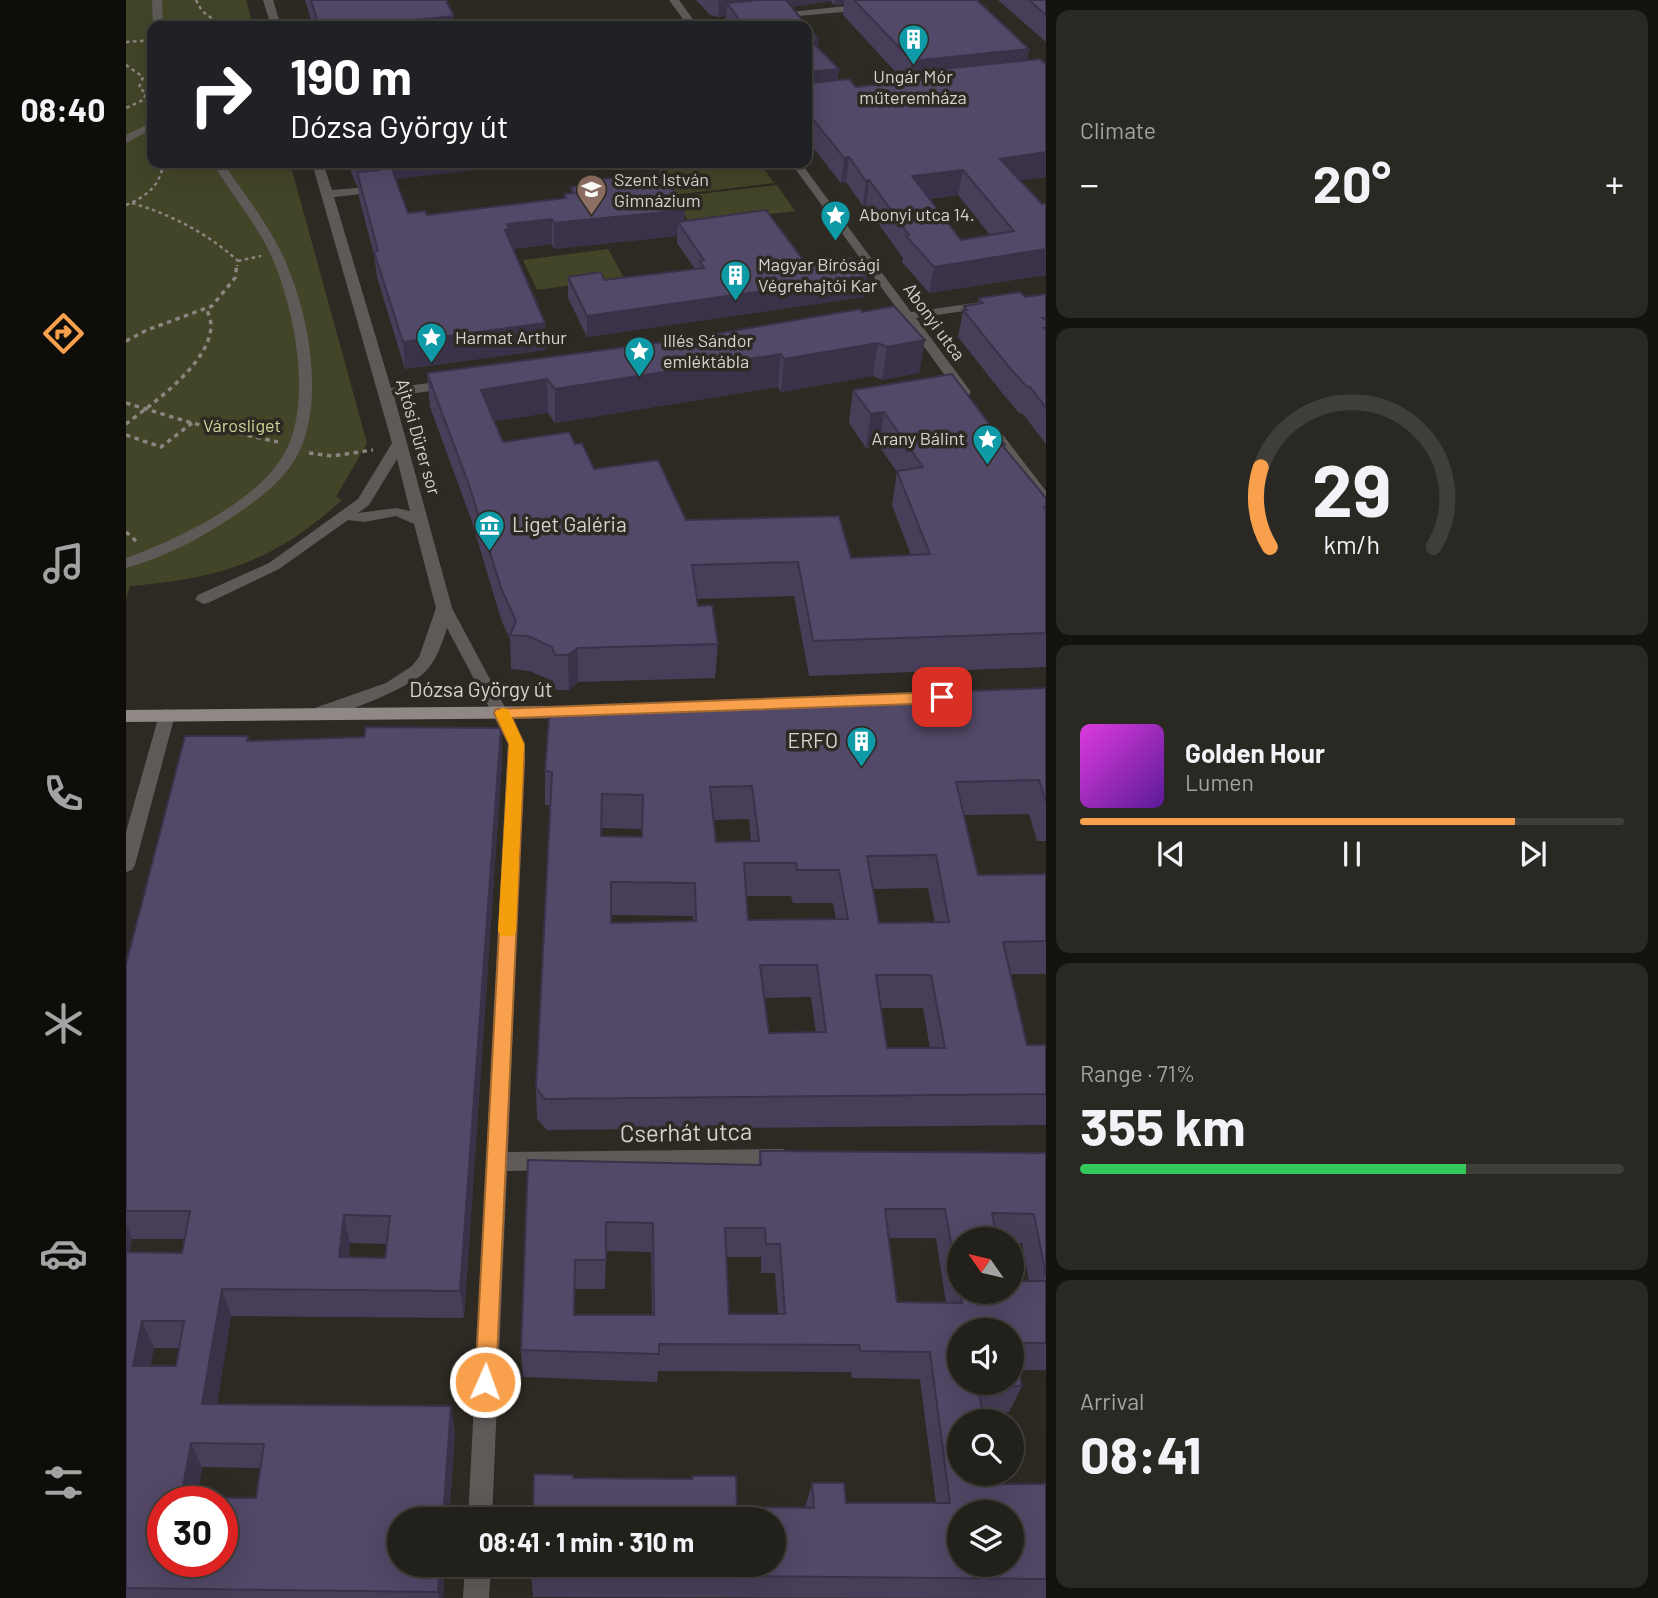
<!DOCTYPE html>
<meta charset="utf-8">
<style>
:root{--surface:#22201a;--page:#2a2823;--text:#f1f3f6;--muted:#a2a3a2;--line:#3f3e39;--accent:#f8a04b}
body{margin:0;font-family:Barlow,sans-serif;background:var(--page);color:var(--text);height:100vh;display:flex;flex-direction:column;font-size:26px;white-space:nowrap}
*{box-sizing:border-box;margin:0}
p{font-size:23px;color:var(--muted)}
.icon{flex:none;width:38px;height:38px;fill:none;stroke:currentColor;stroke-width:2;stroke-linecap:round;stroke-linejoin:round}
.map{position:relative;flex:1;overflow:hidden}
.drawer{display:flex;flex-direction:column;gap:10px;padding:10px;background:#13120e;width:612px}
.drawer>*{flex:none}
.banner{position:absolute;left:21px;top:21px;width:665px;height:147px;border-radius:14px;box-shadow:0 7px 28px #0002,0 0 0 2px var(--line);background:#202124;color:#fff;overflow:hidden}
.needle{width:46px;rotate:304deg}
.tools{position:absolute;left:821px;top:1227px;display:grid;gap:14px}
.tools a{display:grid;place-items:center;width:77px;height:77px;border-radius:50%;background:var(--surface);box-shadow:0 7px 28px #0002,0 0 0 2px var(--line);font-size:35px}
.speed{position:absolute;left:21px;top:1486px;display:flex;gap:14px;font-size:35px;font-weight:700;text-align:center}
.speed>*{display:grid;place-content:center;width:91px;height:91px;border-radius:50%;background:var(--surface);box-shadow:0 7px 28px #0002,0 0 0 2px var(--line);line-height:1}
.speed .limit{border:10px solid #d22;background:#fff;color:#111}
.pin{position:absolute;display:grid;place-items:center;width:60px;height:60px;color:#fff;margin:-30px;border-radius:14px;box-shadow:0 4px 10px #0006}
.me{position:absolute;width:77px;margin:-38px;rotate:2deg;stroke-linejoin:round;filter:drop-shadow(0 0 5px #0008)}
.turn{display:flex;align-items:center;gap:24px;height:147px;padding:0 28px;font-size:32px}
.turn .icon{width:91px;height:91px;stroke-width:2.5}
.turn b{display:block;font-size:49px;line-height:60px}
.big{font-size:52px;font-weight:700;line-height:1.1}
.drawer .widget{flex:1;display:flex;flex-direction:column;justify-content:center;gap:10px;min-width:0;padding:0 24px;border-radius:14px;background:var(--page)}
.drawer .dial{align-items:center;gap:0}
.dial svg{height:182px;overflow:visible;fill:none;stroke:var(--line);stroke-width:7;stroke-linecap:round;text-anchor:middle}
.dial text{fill:var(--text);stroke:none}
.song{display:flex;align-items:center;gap:21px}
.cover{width:84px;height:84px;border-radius:10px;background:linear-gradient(135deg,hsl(300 70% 55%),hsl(270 70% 35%))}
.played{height:7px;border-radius:4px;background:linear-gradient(90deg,var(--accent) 80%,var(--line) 80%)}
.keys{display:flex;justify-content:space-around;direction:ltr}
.heat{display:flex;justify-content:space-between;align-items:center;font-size:38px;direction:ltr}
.charge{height:10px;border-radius:5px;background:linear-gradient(90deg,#34c759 71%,var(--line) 0)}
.trip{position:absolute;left:261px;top:1507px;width:399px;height:70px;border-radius:35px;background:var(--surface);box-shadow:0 7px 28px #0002,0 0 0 2px var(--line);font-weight:700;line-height:70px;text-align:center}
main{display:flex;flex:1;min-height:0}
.tabs{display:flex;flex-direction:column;width:126px;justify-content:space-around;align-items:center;background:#0e0d0a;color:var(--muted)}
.tabs .icon{width:49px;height:49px}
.tabs .on{color:var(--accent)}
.tabs b{font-size:32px;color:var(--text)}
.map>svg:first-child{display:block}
.green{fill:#434528}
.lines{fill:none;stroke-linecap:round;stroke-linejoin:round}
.path-far1{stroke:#898680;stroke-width:2.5;stroke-dasharray:3.5 3.5;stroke-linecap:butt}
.path{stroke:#898680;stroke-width:3.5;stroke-dasharray:4.5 4.5;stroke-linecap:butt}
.minor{fill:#5d5a58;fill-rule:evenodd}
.major{fill:#908884;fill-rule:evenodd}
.wall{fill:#473e59;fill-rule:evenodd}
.shaded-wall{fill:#393248}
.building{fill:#524867;stroke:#393248;stroke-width:2;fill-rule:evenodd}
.route{fill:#f8a04b;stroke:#a16831;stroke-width:2}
.slow{fill:#f59e0b}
.labels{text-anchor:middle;stroke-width:7;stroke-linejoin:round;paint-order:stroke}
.far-poi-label{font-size:18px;fill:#d6d3cf;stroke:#2d2a23;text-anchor:start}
.far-street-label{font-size:18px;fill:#d6d3cf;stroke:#2d2a23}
.far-park-label{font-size:18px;fill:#ced495;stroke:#2d2a23}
.poi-label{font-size:21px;fill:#d6d3cf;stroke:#2d2a23;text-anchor:start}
.street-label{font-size:21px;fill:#d6d3cf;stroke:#2d2a23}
.near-street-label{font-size:24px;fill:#d6d3cf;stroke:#2d2a23}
</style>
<main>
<nav class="tabs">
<b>08:40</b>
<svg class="icon on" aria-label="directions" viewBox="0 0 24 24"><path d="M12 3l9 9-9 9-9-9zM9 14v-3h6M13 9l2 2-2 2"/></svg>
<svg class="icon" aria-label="music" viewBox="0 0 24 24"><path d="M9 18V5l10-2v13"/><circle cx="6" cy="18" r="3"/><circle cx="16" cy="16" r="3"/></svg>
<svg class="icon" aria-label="phone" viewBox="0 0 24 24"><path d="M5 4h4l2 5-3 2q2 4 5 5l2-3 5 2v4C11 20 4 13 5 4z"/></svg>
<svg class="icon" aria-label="climate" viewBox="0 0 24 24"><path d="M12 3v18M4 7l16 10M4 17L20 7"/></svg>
<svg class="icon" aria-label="car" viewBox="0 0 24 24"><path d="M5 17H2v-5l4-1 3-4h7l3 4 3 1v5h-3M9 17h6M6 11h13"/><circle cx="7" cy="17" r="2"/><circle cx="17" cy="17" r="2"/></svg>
<svg class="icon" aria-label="filters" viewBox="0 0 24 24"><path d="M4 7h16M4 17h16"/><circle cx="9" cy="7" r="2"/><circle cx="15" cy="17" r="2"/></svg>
</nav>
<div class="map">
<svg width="920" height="1598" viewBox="0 0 920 1598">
<rect width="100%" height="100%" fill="#2d2a23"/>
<path class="green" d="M0,0H120L127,26H26V163H164L241,443L210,497L216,500C148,562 94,578 4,586L0,599Z
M581,163H634L648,183L547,195L532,168Z
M651,185L669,211L564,224L548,197Z
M482,249L498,278L411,290L397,260Z"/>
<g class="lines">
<path class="path-far1" d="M70,0L76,11L88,20V26
M0,42L26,40
M0,65L17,77L13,87L20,94L17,100L0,108
M6,203C46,215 81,233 112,261L111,266
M0,205C20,197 35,185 37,163
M112,261L135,256"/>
<path class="path" d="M0,341L21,330L86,306L109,278L111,264
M0,403L66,423L152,442
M0,424C27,403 85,363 85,325C85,320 82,314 81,309
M123,432L157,420
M0,435L35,447L66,423
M183,453L206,456L247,450
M0,532L10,541"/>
<path class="minor" d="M26,0H36L37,26H27Z
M137,0H147L155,26H145Z
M543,0H553L569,22L739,4L744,7L739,10L562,26Z
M26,122V129L0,143V135Z
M87,163H97C117,192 139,220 155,252C181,304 200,397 173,452C159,481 130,501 105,518C73,539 37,558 0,568V558C50,540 131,502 158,454C187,404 169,313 148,262C133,226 106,196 87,163Z
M186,163H197L206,190L254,186L260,189L254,192L208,197L265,388L326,380L333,384L326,388L268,396L326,608L398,743L382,1152L656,1149L663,1151L667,1158L663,1165L656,1167L381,1171L366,1519H342L382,743L321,628C316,643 311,660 299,672C285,687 201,723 183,718L181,714L183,710L260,683L286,666L293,657L310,608L288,524L270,516L238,522L222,520L153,569L82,603L77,604L69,599L72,595L143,563L232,499L266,443ZM271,459L284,511L270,508L232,513L243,505Z
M665,163H675L785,312L863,301V307L859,308L790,318L845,392L843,395H833L779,320L751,323V317L774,313Z
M865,425L870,426L920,491V506L915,505L858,429Z
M41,709L49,715L9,865L6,870L0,872V832L33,715Z
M339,1564H365L363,1598H337Z"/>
<path class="major" d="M451,706L459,712L451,718L0,722V710Z"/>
</g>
<path class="wall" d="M179,0H320L328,26H187Z
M570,0H851L903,49L901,60L914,59L920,64V177L894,180L916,204H920V275L803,293L776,262L777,258L740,206H737L720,182L715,183L681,140V26H599L600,16L592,17L584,15ZM705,1L708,5L718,4L717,15L779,82L730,87L723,79L711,80L713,69L692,48V39L666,7ZM832,195L864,235L835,240L804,199Z
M872,0H920V42Z
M222,163H405L270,179L282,213L301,215L438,198V194L445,193V187L475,183V179L558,221L678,261L708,260L741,276L738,297L461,337L442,298V277L478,280L569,269L551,243V236L428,249L426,244L387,249L419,323L420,350L279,369L251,277L248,255L233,197L232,185H230Z
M920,294V444L897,414L893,413L877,394L832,337L838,306L852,304L853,298L899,297Z
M736,312L799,340L793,373L756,380L747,376L655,392L652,387L429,423L422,413L368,421L377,442L449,444L468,469L560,520L725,558L785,555L766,505L771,472L753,446L740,448L723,423L727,390L878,449L920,498V667L683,676L668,596L571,599L572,606L592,644L589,678L452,682L443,690H430L427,681L403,671L385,669L384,639L376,622L345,519L304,407L301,373L553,340Z
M920,688V841H911L903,814L838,815L852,875L920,874V974H885L901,1045H920V1125L421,1130L411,1119L410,1088L425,805H419V771ZM623,819L625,841L590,842L588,820ZM476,828L516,829V837L476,836ZM802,888L809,923H753L747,889ZM620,896H665L667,903H707L710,919L622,920ZM485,915L567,916V921L485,923ZM685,997L690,1032L643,1033L638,998ZM755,1008H797L804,1048H761Z
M375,728L376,760L338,1318L105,1316L91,1404L329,1431L323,1519H273L319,1564L317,1598H0V964L122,736L123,741L238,737ZM6,1239H58L56,1253L3,1252ZM224,1243L261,1244L259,1258H223ZM28,1348H53L50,1366H24ZM76,1467L135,1468L130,1498H71Z
M634,1151L920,1153V1370H893L896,1386L883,1412H856L867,1484H920V1598L407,1597L405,1574L447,1478L611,1507L679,1508L686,1483L720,1503H810L794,1379L726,1378L725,1372L532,1371L531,1382L397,1377L395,1350L402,1160L632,1165ZM763,1238H810L820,1303L771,1302ZM833,1239H886V1243H896L903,1281L886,1292H833ZM480,1251L525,1252L526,1315H449V1289H479ZM600,1257H635V1273H649L652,1314H603Z"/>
<path class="shaded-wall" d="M593,0H705V1L609,15L601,3L600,16L592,17Z
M709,0H719L718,4L708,5Z
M328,16V26H228Z
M692,39L690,63L684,40Z
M903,49L898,73L796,71L794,84L782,85L786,61Z
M713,69L710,93L681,96V81L683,72Z
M920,152V177L870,184L874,159Z
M723,157L720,182L715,183L718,158Z
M265,163H405L270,179L271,194Z
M837,170L832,195L782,201L786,176Z
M743,180L740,206H737L740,181Z
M559,210L558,231L552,222L551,236L428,249V223Z
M426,219V244L384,249L379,230L381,224Z
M920,249V275L803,293L808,267Z
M741,276L738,297L461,337V316Z
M419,323L420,350L279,369L277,342Z
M799,340L793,373L756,380L761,347Z
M752,343L747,376L655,392L658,359Z
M655,354L652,387L429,423V389Z
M421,379L422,413L357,423L355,390Z
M758,412L753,446L740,448L745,414Z
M452,648V682L443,690L442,655Z
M375,728L376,760L338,1318L334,1291Z
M218,1215L224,1243L219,1285L213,1257Z
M0,1223L6,1239L0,1267Z
M96,1289L105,1316L87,1429L76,1404Z
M16,1321L28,1348L19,1392L7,1366Z
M325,1406L329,1431L323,1519H317Z
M65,1443L76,1467L70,1502L55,1498Z
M314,1564H319L317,1598H313L312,1592Z"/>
<path class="building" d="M185,0H320L328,16L228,26H193Z
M635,0H660L692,39L684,40L713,69L683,72L681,81L684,83L723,79L730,87L804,79L796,71L914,59L920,64V152L874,159L916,204H920V249L808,267L780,236L783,235L743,180L740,181L723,157L718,158L681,112V26H618L601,3ZM837,170L888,231L835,240L786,176Z
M728,0H851L903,49L786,61Z
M903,0H920V15Z
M261,163H267L269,169H266L282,213L299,211L301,215L440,198L438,194L448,193L445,187L477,183L475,179L537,172L559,210L428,223L426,219L381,224L383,229L379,230L419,323L277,342L248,252L252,251L231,172L254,170L262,163Z
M640,210L678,261L705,257L708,260L725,258L741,276L461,316L442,277L475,272L478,280L578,268L574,261L578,260L552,222Z
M894,292L899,297L920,294V318H917L920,320V328H918L920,330V408L904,387L900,386L883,367L837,310H841L838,306L857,303L853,298Z
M768,306L799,340L761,347L752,343L658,359L655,354L429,389L421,379L355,390L377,442L443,432L449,444L456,443L468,469L532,460L560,520L713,516L725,558L804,554L771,471L797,467L758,412L745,414L727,390L826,374L879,445H876L920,498V507H918L920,510V633L687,641L672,562L566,565L572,606L586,605L592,644L452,648L442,655H429L426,647L402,636L384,635L390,621L375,588L343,485L301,373L553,340L734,309L736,312Z
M920,688V802L913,780L830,782L852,875L920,874V941L877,942L901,1045H920V1094L419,1099L410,1088L426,772L419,771L423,718L433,707ZM626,786L633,841L590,842L584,787ZM476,794L517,795L516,837L475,836ZM810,855L823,922L753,923L741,856ZM618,863H670L671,870H713L722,919L622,920ZM485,882L569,883L570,921L485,923ZM634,965H691L700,1032L643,1033ZM750,975H805L819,1048H761Z
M240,727L375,728L334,1291L96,1289L76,1404L325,1406L317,1519H273V1564H314L312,1592L0,1588V1252L56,1253L64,1211H0V964L59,736H122L121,741L238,737ZM218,1215L264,1216L259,1258L213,1257ZM16,1321H58L50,1366H7ZM65,1443L138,1444L130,1498H55ZM37,1502H96V1561H37Z
M634,1151L920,1153V1276L908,1214L866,1213L871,1239H833V1288L819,1209H759L771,1302L836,1303L834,1292H886V1281H920V1343H888L896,1386L852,1385L858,1421H833V1474H866L867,1484H920V1579L405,1574V1564H648V1519H407L408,1474L447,1475V1478L566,1479V1476H610L611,1507L688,1508L686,1483H718L720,1503H824L804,1352L734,1351L733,1345L533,1344V1354L395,1350L402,1160L635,1165ZM480,1222L527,1223L528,1315H448L449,1260H480ZM599,1228H639L640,1244H654L659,1314H603ZM833,1330H886V1382H833ZM833,1512H886V1564H833Z"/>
<path class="route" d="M816,692L823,697L816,703L386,718L398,744V762L370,1382L367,1389L359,1392L352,1389L349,1382L382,762L383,744L368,713L370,709Z"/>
<path class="slow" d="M376,708L382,709L398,744L390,931L387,936H375L372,931L383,744L369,713Z"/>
<defs>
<symbol id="building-pin" viewBox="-11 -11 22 30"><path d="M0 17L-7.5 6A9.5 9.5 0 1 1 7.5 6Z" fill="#0f9aa8" stroke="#2d2a23"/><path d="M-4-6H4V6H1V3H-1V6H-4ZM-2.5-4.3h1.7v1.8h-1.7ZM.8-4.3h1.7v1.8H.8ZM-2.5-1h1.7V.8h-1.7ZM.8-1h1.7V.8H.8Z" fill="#fff"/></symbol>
<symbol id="school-pin" viewBox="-11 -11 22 30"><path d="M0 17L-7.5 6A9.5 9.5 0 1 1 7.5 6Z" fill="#8d6e63" stroke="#2d2a23"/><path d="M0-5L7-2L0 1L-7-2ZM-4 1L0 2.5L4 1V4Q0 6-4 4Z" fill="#fff"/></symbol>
<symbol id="sight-pin" viewBox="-11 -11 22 30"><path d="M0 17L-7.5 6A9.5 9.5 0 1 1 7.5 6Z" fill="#0f9aa8" stroke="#2d2a23"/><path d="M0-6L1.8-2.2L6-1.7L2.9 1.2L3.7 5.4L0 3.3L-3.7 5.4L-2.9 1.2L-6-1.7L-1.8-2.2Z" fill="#fff"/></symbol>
<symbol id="museum-pin" viewBox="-11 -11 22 30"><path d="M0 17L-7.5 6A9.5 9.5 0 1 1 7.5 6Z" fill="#0f9aa8" stroke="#2d2a23"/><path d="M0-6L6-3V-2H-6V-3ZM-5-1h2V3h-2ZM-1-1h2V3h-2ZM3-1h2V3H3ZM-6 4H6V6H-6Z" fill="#fff"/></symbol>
</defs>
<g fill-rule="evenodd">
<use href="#building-pin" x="770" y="22" width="35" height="47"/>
<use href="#school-pin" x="448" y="172" width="35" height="47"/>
<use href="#sight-pin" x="692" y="198" width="35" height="47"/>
<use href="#building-pin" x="592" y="258" width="35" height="47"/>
<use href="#sight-pin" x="288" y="320" width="35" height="47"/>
<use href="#sight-pin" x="496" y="334" width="35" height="47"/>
<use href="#sight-pin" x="844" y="422" width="35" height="47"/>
<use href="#museum-pin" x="346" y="508" width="35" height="47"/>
<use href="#building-pin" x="718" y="724" width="35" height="47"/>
</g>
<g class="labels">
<g class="far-poi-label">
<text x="787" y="83" text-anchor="middle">Ungár Mór<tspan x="787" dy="21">műteremháza</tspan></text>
<text x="488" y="186">Szent István<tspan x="488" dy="21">Gimnázium</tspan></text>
<text x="733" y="221">Abonyi utca 14.</text>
<text x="632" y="271">Magyar Bírósági<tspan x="632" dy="21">Végrehajtói Kar</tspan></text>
<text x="329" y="344">Harmat Arthur</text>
<text x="537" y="347">Illés Sándor<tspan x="537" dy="21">emléktábla</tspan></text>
<text x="839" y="445" text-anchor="end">Arany Bálint</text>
</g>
<g class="far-street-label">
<text transform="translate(808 322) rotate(54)" y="6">Abonyi utca</text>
<text transform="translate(292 437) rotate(74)" y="6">Ajtósi Dürer sor</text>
</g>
<g class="far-park-label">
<text x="116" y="432">Városliget</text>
</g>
<g class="poi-label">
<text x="386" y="532">Liget Galéria</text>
<text x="712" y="748" text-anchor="end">ERFO</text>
</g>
<g class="street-label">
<text x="355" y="697">Dózsa György út</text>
</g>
<g class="near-street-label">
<text transform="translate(560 1133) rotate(-1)" y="8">Cserhát utca</text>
</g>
</g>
</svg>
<div class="tools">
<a><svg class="needle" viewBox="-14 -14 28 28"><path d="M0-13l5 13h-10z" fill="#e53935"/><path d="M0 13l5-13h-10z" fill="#a2a3a2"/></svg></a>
<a><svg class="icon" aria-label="sound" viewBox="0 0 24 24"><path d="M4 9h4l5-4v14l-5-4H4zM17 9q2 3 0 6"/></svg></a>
<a><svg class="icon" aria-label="search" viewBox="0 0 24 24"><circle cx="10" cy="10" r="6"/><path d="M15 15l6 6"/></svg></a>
<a><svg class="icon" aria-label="layers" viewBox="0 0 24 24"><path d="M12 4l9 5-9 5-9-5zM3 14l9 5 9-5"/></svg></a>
</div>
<div class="speed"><div class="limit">30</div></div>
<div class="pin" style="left:816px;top:697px;background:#d93025"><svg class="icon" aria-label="arrive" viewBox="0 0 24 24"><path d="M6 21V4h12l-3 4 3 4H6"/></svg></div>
<svg class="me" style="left:359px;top:1382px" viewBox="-20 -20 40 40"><circle r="17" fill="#f8a04b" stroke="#fff" stroke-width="3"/><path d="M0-11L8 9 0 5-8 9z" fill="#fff"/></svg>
<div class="trip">08:41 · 1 min · 310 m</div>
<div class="banner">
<div class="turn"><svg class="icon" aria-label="right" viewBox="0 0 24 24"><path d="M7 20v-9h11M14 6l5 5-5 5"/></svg><div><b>190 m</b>Dózsa György út</div></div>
</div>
</div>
<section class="drawer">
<div class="widget"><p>Climate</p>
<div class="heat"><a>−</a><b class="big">20°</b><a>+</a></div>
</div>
<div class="widget dial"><svg viewBox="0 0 100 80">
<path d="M14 69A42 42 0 1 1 86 69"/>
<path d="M14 69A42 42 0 0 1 10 34" stroke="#f8a04b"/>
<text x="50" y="56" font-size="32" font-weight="700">29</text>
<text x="50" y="72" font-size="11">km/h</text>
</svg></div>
<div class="widget">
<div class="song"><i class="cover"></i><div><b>Golden Hour</b><p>Lumen</p></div></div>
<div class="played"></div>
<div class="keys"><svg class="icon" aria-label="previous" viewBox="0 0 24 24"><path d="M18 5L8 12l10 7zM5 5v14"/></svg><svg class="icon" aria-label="pause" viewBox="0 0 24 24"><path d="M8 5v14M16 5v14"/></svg><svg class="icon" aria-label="next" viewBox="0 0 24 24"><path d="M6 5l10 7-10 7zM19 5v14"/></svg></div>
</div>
<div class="widget"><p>Range · 71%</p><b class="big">355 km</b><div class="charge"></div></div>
<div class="widget"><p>Arrival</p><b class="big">08:41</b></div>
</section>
</main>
